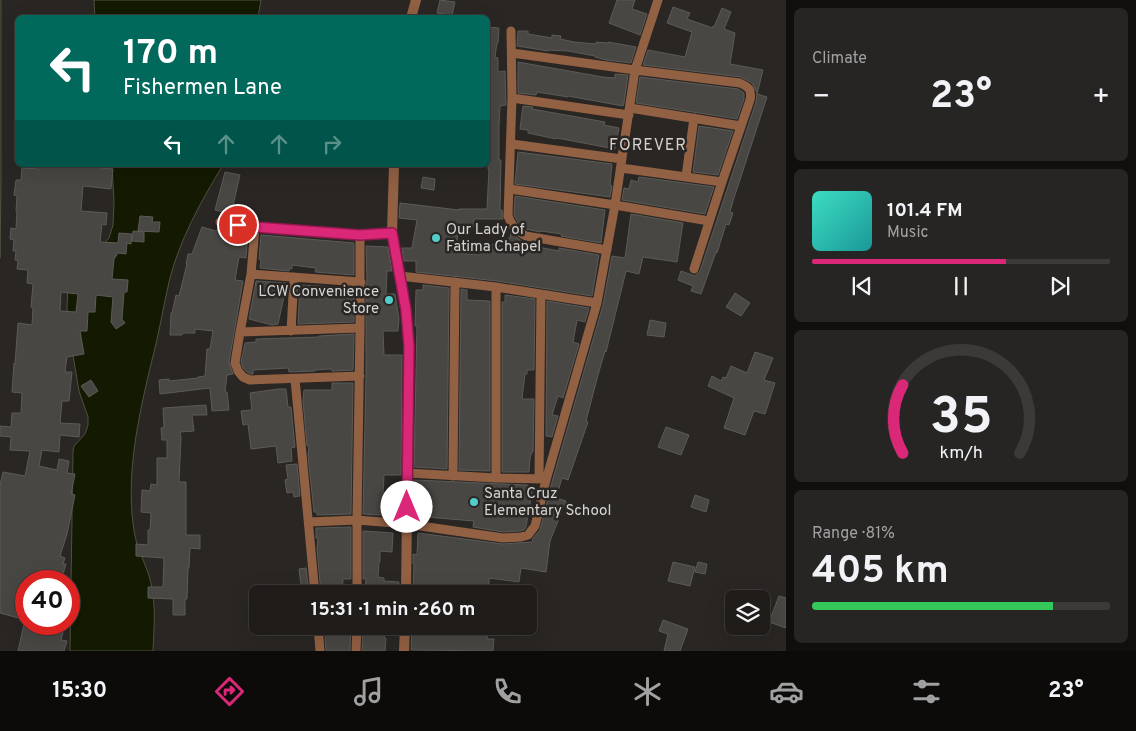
<!DOCTYPE html>
<meta charset="utf-8">
<style>
:root{--surface:#1f1c1a;--page:#272523;--text:#f1f3f6;--muted:#a1a1a2;--line:#3c3a39;--accent:#db2777}
body{margin:0;font-family:Overpass,sans-serif;background:var(--page);color:var(--text);height:100vh;display:flex;flex-direction:column;font-size:19px;white-space:nowrap}
*{box-sizing:border-box;margin:0}
p{font-size:16px;color:var(--muted)}
.icon{flex:none;width:28px;height:28px;fill:none;stroke:currentColor;stroke-width:2;stroke-linecap:round;stroke-linejoin:round}
.map{position:relative;flex:1;overflow:hidden}
.details{display:flex;flex-direction:column;gap:8px;padding:8px;background:#110f0e;width:350px}
.details>*{flex:none}
.top-card{position:absolute;left:15px;top:15px;width:475px;height:152px;border-radius:8px;box-shadow:0 5px 20px #0002,0 0 0 1px var(--line);background:#00695c;color:#fff;overflow:hidden}
.fabs{position:absolute;left:725px;top:590px;display:grid;gap:10px}
.fabs a{display:grid;place-items:center;width:45px;height:45px;border-radius:8px;background:var(--surface);box-shadow:0 5px 20px #0002,0 0 0 1px var(--line);font-size:25px}
.speed{position:absolute;left:15px;top:570px;display:flex;gap:10px;font-size:25px;font-weight:700;text-align:center}
.speed>*{display:grid;place-content:center;width:65px;height:65px;border-radius:50%;background:var(--surface);box-shadow:0 5px 20px #0002,0 0 0 1px var(--line);line-height:1}
.speed .limit{border:8px solid #d22;background:#fff;color:#111}
.pin{position:absolute;display:grid;place-items:center;width:42px;height:42px;color:#fff;margin:-21px;border:2px solid #fff;border-radius:50%;box-shadow:0 1px 5px #0007}
.me{position:absolute;width:55px;margin:-28px;rotate:0deg;stroke-linejoin:round;filter:drop-shadow(0 0 4px #0008)}
.turn{display:flex;align-items:center;gap:18px;height:105px;padding:0 25px;font-size:22px}
.turn .icon{width:65px;height:65px;stroke-width:2.5}
.turn b{display:block;font-size:35px;line-height:42px}
.lanes{display:flex;align-items:center;height:48px;padding:0 25px;background:#0003;justify-content:center;gap:25px;direction:ltr}
.lanes .off{opacity:.35}
.big{font-size:38px;font-weight:700;line-height:1.1}
.details .widget{flex:1;display:flex;flex-direction:column;justify-content:center;gap:8px;min-width:0;padding:0 18px;border-radius:8px;background:var(--page)}
.details .dial{align-items:center;gap:0}
.dial svg{height:130px;overflow:visible;fill:none;stroke:var(--line);stroke-width:7;stroke-linecap:round;text-anchor:middle}
.dial text{fill:var(--text);stroke:none}
.song{display:flex;align-items:center;gap:15px}
.cover{width:60px;height:60px;border-radius:8px;background:linear-gradient(135deg,hsl(170 70% 55%),hsl(180 70% 35%))}
.played{height:5px;border-radius:2px;background:linear-gradient(90deg,var(--accent) 65%,var(--line) 65%)}
.keys{display:flex;justify-content:space-around;direction:ltr}
.heat{display:flex;justify-content:space-between;align-items:center;font-size:28px;direction:ltr}
.charge{height:8px;border-radius:4px;background:linear-gradient(90deg,#34c759 81%,var(--line) 0)}
.trip{position:absolute;left:249px;top:585px;width:288px;height:50px;border-radius:8px;background:var(--surface);box-shadow:0 5px 20px #0002,0 0 0 1px var(--line);font-weight:700;line-height:50px;text-align:center}
.dock{display:flex;height:80px;justify-content:space-around;align-items:center;background:#0c0b0a;color:var(--muted)}
.dock .icon{width:35px;height:35px}
.dock .on{color:var(--accent)}
.dock b{font-size:22px;color:var(--text)}
main{display:flex;flex:1;min-height:0}
.map>svg:first-child{display:block}
.water{fill:#141a01;stroke:#4e5240}
.building{fill:#484743;stroke:#5c5b57;fill-rule:evenodd}
.lines{fill:none;stroke-linecap:round;stroke-linejoin:round}
.minor{stroke:#926043;stroke-width:9}
.tertiary{stroke:#926043;stroke-width:10}
.route-casing{stroke:#8e194d;stroke-width:12}
.route{stroke:#db2777;stroke-width:9}
.poi-dot{fill:#54cdc8;stroke:#292623;stroke-width:2}
.labels{text-anchor:middle;stroke-width:5;stroke-linejoin:round;paint-order:stroke}
.poi-label{font-size:15px;fill:#d7d5d3;stroke:#292623;text-anchor:start}
.neighbourhood-label{font-size:16px;letter-spacing:1px;fill:#d6d3cf;stroke:#292623}
</style>
<main>
<div class="map">
<svg width="786" height="651" viewBox="0 0 786 651">
<rect width="100%" height="100%" fill="#292623"/>
<path class="water" d="M0,0H1V181L0,258Z
M94,0H261L258,17L95,18Z
M112,165H223C201,201 179,241 169,282C163,308 159,334 152,360C140,410 128,462 132,514C133,523 134,534 137,544C141,557 148,569 151,583C156,605 154,628 153,651H70L73,451L74,446L85,434L88,425V417L79,391L70,338L67,308L68,287L109,238L113,225L114,202Z"/>
<path class="building" d="M440,0L455,2L452,16L437,13Z
M617,0H635L632,9L647,14L640,35L609,23Z
M673,7L690,13L687,19L713,28V26L714,27L722,8L731,12L724,29L735,33L730,64L763,70L757,94L767,97L733,201L730,212L733,213L729,225L726,224L717,253L716,252L701,294L691,291L693,286L678,280L681,271L695,276L700,271L756,102L757,93L752,83L741,77L643,65L648,50L685,57L692,32L667,23Z
M488,27L499,28L498,43H497L495,57L498,58V72L505,71L506,105L500,106L499,126V160H501L500,210H502L503,219H474V227H459L455,253L480,255L482,243L506,247L508,238H510L511,233L523,242L539,245L538,247L559,251V248L599,255L592,296L497,281L416,272V261H404L402,248H412L417,220L399,218L400,203L459,210V209H487L489,169H488Z
M518,31H528V34L552,38V35L561,36L560,39L574,42L596,44V42L608,43V42L636,47L631,63L606,60L595,57V56L568,51L548,50V51L517,46Z
M518,62L603,77L615,78V74L628,75L624,103L623,106L568,96V97L537,92L536,95L518,93Z
M640,77L738,89L744,93V99L737,119L636,103Z
M523,106L533,107L532,109L605,122L604,125L619,128L615,149L557,138L556,139L528,133V130L520,129Z
M699,126L733,131L718,175L693,172Z
M518,152L612,164L610,185L612,186L610,197L515,184Z
M40,165H101V168L113,169L111,189L83,186L81,211L107,213L106,225L102,224L100,242L118,243L119,233L132,234L131,244L127,243L126,254L118,253L114,259L112,279L128,280L127,292H124L122,319L125,323L116,329L111,322L113,297L96,295L95,312H88L87,331H80L84,354L67,357L65,372H72L69,401H62L60,423L80,424L79,437L60,435L59,452L42,450L39,466L57,470L59,459L69,461L67,473L75,474L71,494L75,495L67,534L60,556L65,558L63,564H66L61,581H26V620L0,613V485L3,472L25,476L30,451L10,450L11,437L0,436V426L11,427L12,413H21L22,393L12,392L14,363L15,364L18,323L32,325L33,308L31,307L33,284L27,283L28,270L17,269L18,261L15,260L16,251H13L14,240L10,239L11,228L16,229L17,211H16L17,196L14,195L16,180H21L22,168L40,169ZM61,292L78,294L76,312L60,311Z
M225,172L240,175L231,214L215,210Z
M423,177L435,179L434,190L421,188Z
M639,177L714,187L705,214L622,200L624,188L629,189L631,180L638,182Z
M515,196L605,210L601,243L561,236L562,234L541,231L540,232L526,229L519,224L514,215Z
M631,214L683,223L677,262L643,257L639,274L626,271L606,352L605,351L598,375L586,421L588,422L568,480L562,478L556,498L566,501L550,541L546,572L521,568L519,582L489,578V594L413,593L414,564H413V554L417,555L418,533L503,544L532,542L533,538L540,530L552,482L603,305L612,256L625,258Z
M140,216L153,217L152,222H160L159,232L138,231Z
M202,227L216,231L217,230L248,233L246,258L239,257L235,280L243,281L229,362L233,374L227,375L225,392H227L229,410L212,411L210,388L160,394L159,380L169,379V381L198,378V377L205,376L207,349H210L213,331L195,329V333H183L182,335H170L171,313H172L176,295L179,296L187,264H186L188,254H192Z
M133,231L144,232V242L132,241Z
M261,235L354,243V275L315,272L316,268L292,265V269L290,268L289,271L260,268L261,260L259,259Z
M366,246L388,247L392,271H387L386,294H395L399,319L398,331H383L384,355H402L401,475H384L383,497L400,498V515H396V516L363,514L366,376V285L367,282Z
M256,281L287,283L278,324L272,325L249,319Z
M300,285L354,288V322L298,324Z
M423,285L449,288L447,469L414,467L417,326H415L416,290H423Z
M461,289L467,290V300L490,301V471L459,470Z
M735,293L750,303L741,316L726,307Z
M505,295L535,299L534,370H527V374H525L522,399H534L533,452H532L530,458L529,472H502V302H505Z
M547,301L589,308L585,322L577,320L573,342L579,344L563,398L558,396L552,415L558,416L552,437L546,436Z
M650,320L666,323L664,337L647,335Z
M354,334L353,370L332,371V369L315,370V371L289,372L288,368L253,370V374H251L247,372L243,368L241,362L245,343L256,342V339L319,337V336Z
M755,352L773,358L764,380L775,383L765,414L754,411L745,435L724,428L734,398L708,386L712,376L721,381L723,377L726,378L731,366L747,373Z
M91,380L98,391L89,397L81,386Z
M332,383H353L351,514L317,515V512H314L308,456L309,446H307L303,401L304,390H332Z
M278,389H286L288,407H291L295,447L291,448L292,461L278,463L276,446L251,449L248,424L243,425L241,411L252,410L250,393Z
M206,405L207,415H192L194,431L180,432L181,438L179,482H186V535H200V549L190,548L189,568H188L187,599H185V615H173V599L148,598V587H163L164,558L136,556V544L148,545V530H150L151,513L141,512L142,490L150,491L151,484L157,485V458H167V440H162L161,428H164L163,408Z
M666,427L689,435L681,455L658,447Z
M297,464L300,496L294,497L293,492L287,493L285,480L288,479L286,465Z
M414,480L527,485L533,487L526,527L524,530L520,531L503,532L473,527L474,521L414,516Z
M695,495L709,500L706,512L691,507Z
M351,527V579H343L342,594H321L317,548L318,538H316V528Z
M363,531L393,533L392,552L380,551V562H379L378,577L384,578V581L399,582V592L395,591V593L378,591L377,594H367V589H365L366,579H363Z
M673,562L695,567L690,586L668,581Z
M698,562L707,564L705,574L695,572Z
M306,568L308,584L301,585L299,569Z
M779,596L786,598V628L769,622Z
M663,620L688,629L680,651H664L668,634L659,631Z
M24,624H65L61,640L67,641L64,651H18Z
M327,626H351L350,651H326L325,640Z
M363,626H386L384,638H386L385,651H362Z
M412,626H478L488,627L487,639H494L493,651L411,650Z"/>
<g class="lines">
<path class="minor" d="M511,31L512,98L508,216C512,226 516,231 526,236L607,250
M512,53L635,70L740,83C749,87 752,90 750,100L722,182L694,269
M512,98L629,115
M630,108L741,126
M512,144L622,159
M621,168L722,182
M686,176L694,118
M510,189L615,205L709,221
M220,222L255,227L360,235L392,233
M255,227L251,274L240,332L235,363L238,371L243,377L250,380L360,376
M251,274L361,282
M400,276L496,287L597,303
M291,331L294,277
M240,332L360,328
M295,379L315,594
M407,473L496,478L544,479
M453,476L455,282
M496,478V287
M539,479L541,294
M309,522L357,520L407,524L503,538L521,537L528,535L535,526L546,480L597,303L615,205L635,70L658,0
M357,594V520L360,328V235
M318,626L320,651
M356,651L357,626"/>
<path class="tertiary" d="M411,18L416,0
M394,165L392,233L406,310L409,346L406,594
M404,651L405,626"/>
</g>
<g class="lines">
<defs>
<path id="route" d="M238,225L255,227L360,235L392,233L406,310L409,346L407,507"/>
</defs>
<use href="#route" class="route-casing"/>
<use href="#route" class="route"/>
</g>
<g class="poi-dot">
<circle cx="436" cy="238" r="5"/>
<circle cx="389" cy="300" r="5"/>
<circle cx="474" cy="502" r="5"/>
</g>
<g class="labels">
<g class="poi-label">
<text x="446" y="234">Our Lady of<tspan x="446" dy="17">Fatima Chapel</tspan></text>
<text x="379" y="296" text-anchor="end">LCW Convenience<tspan x="379" dy="17">Store</tspan></text>
<text x="484" y="498">Santa Cruz<tspan x="484" dy="17">Elementary School</tspan></text>
</g>
<g class="neighbourhood-label">
<text x="648" y="150">FOREVER</text>
</g>
</g>
</svg>
<div class="fabs">
<a><svg class="icon" aria-label="layers" viewBox="0 0 24 24"><path d="M12 4l9 5-9 5-9-5zM3 14l9 5 9-5"/></svg></a>
</div>
<div class="speed"><div class="limit">40</div></div>
<div class="pin" style="left:238px;top:225px;background:#d93025"><svg class="icon" aria-label="arrive" viewBox="0 0 24 24"><path d="M6 21V4h12l-3 4 3 4H6"/></svg></div>
<svg class="me" style="left:407px;top:507px" viewBox="-20 -20 40 40"><circle r="19" fill="#fff"/><path d="M0-13L10 11 0 6-10 11z" fill="#db2777"/></svg>
<div class="trip">15:31 · 1 min · 260 m</div>
<div class="top-card">
<div class="turn"><svg class="icon" aria-label="left" viewBox="0 0 24 24"><path d="M17 20v-9H6M10 6l-5 5 5 5"/></svg><div><b>170 m</b>Fishermen Lane</div></div>
<div class="lanes"><svg class="icon" aria-label="left" viewBox="0 0 24 24"><path d="M17 20v-9H6M10 6l-5 5 5 5"/></svg><svg class="icon off" aria-label="ahead" viewBox="0 0 24 24"><path d="M12 20V5M6 11l6-6 6 6"/></svg><svg class="icon off" aria-label="ahead" viewBox="0 0 24 24"><path d="M12 20V5M6 11l6-6 6 6"/></svg><svg class="icon off" aria-label="right" viewBox="0 0 24 24"><path d="M7 20v-9h11M14 6l5 5-5 5"/></svg></div>
</div>
</div>
<section class="details">
<div class="widget"><p>Climate</p>
<div class="heat"><a>−</a><b class="big">23°</b><a>+</a></div>
</div>
<div class="widget">
<div class="song"><i class="cover"></i><div><b>101.4 FM</b><p>Music</p></div></div>
<div class="played"></div>
<div class="keys"><svg class="icon" aria-label="previous" viewBox="0 0 24 24"><path d="M18 5L8 12l10 7zM5 5v14"/></svg><svg class="icon" aria-label="pause" viewBox="0 0 24 24"><path d="M8 5v14M16 5v14"/></svg><svg class="icon" aria-label="next" viewBox="0 0 24 24"><path d="M6 5l10 7-10 7zM19 5v14"/></svg></div>
</div>
<div class="widget dial"><svg viewBox="0 0 100 80">
<path d="M14 69A42 42 0 1 1 86 69"/>
<path d="M14 69A42 42 0 0 1 14 27" stroke="#db2777"/>
<text x="50" y="56" font-size="32" font-weight="700">35</text>
<text x="50" y="72" font-size="11">km/h</text>
</svg></div>
<div class="widget"><p>Range · 81%</p><b class="big">405 km</b><div class="charge"></div></div>
</section>
</main>
<nav class="dock">
<b>15:30</b>
<svg class="icon on" aria-label="directions" viewBox="0 0 24 24"><path d="M12 3l9 9-9 9-9-9zM9 14v-3h6M13 9l2 2-2 2"/></svg>
<svg class="icon" aria-label="music" viewBox="0 0 24 24"><path d="M9 18V5l10-2v13"/><circle cx="6" cy="18" r="3"/><circle cx="16" cy="16" r="3"/></svg>
<svg class="icon" aria-label="phone" viewBox="0 0 24 24"><path d="M5 4h4l2 5-3 2q2 4 5 5l2-3 5 2v4C11 20 4 13 5 4z"/></svg>
<svg class="icon" aria-label="climate" viewBox="0 0 24 24"><path d="M12 3v18M4 7l16 10M4 17L20 7"/></svg>
<svg class="icon" aria-label="car" viewBox="0 0 24 24"><path d="M5 17H2v-5l4-1 3-4h7l3 4 3 1v5h-3M9 17h6M6 11h13"/><circle cx="7" cy="17" r="2"/><circle cx="17" cy="17" r="2"/></svg>
<svg class="icon" aria-label="filters" viewBox="0 0 24 24"><path d="M4 7h16M4 17h16"/><circle cx="9" cy="7" r="2"/><circle cx="15" cy="17" r="2"/></svg>
<b>23°</b>
</nav>
